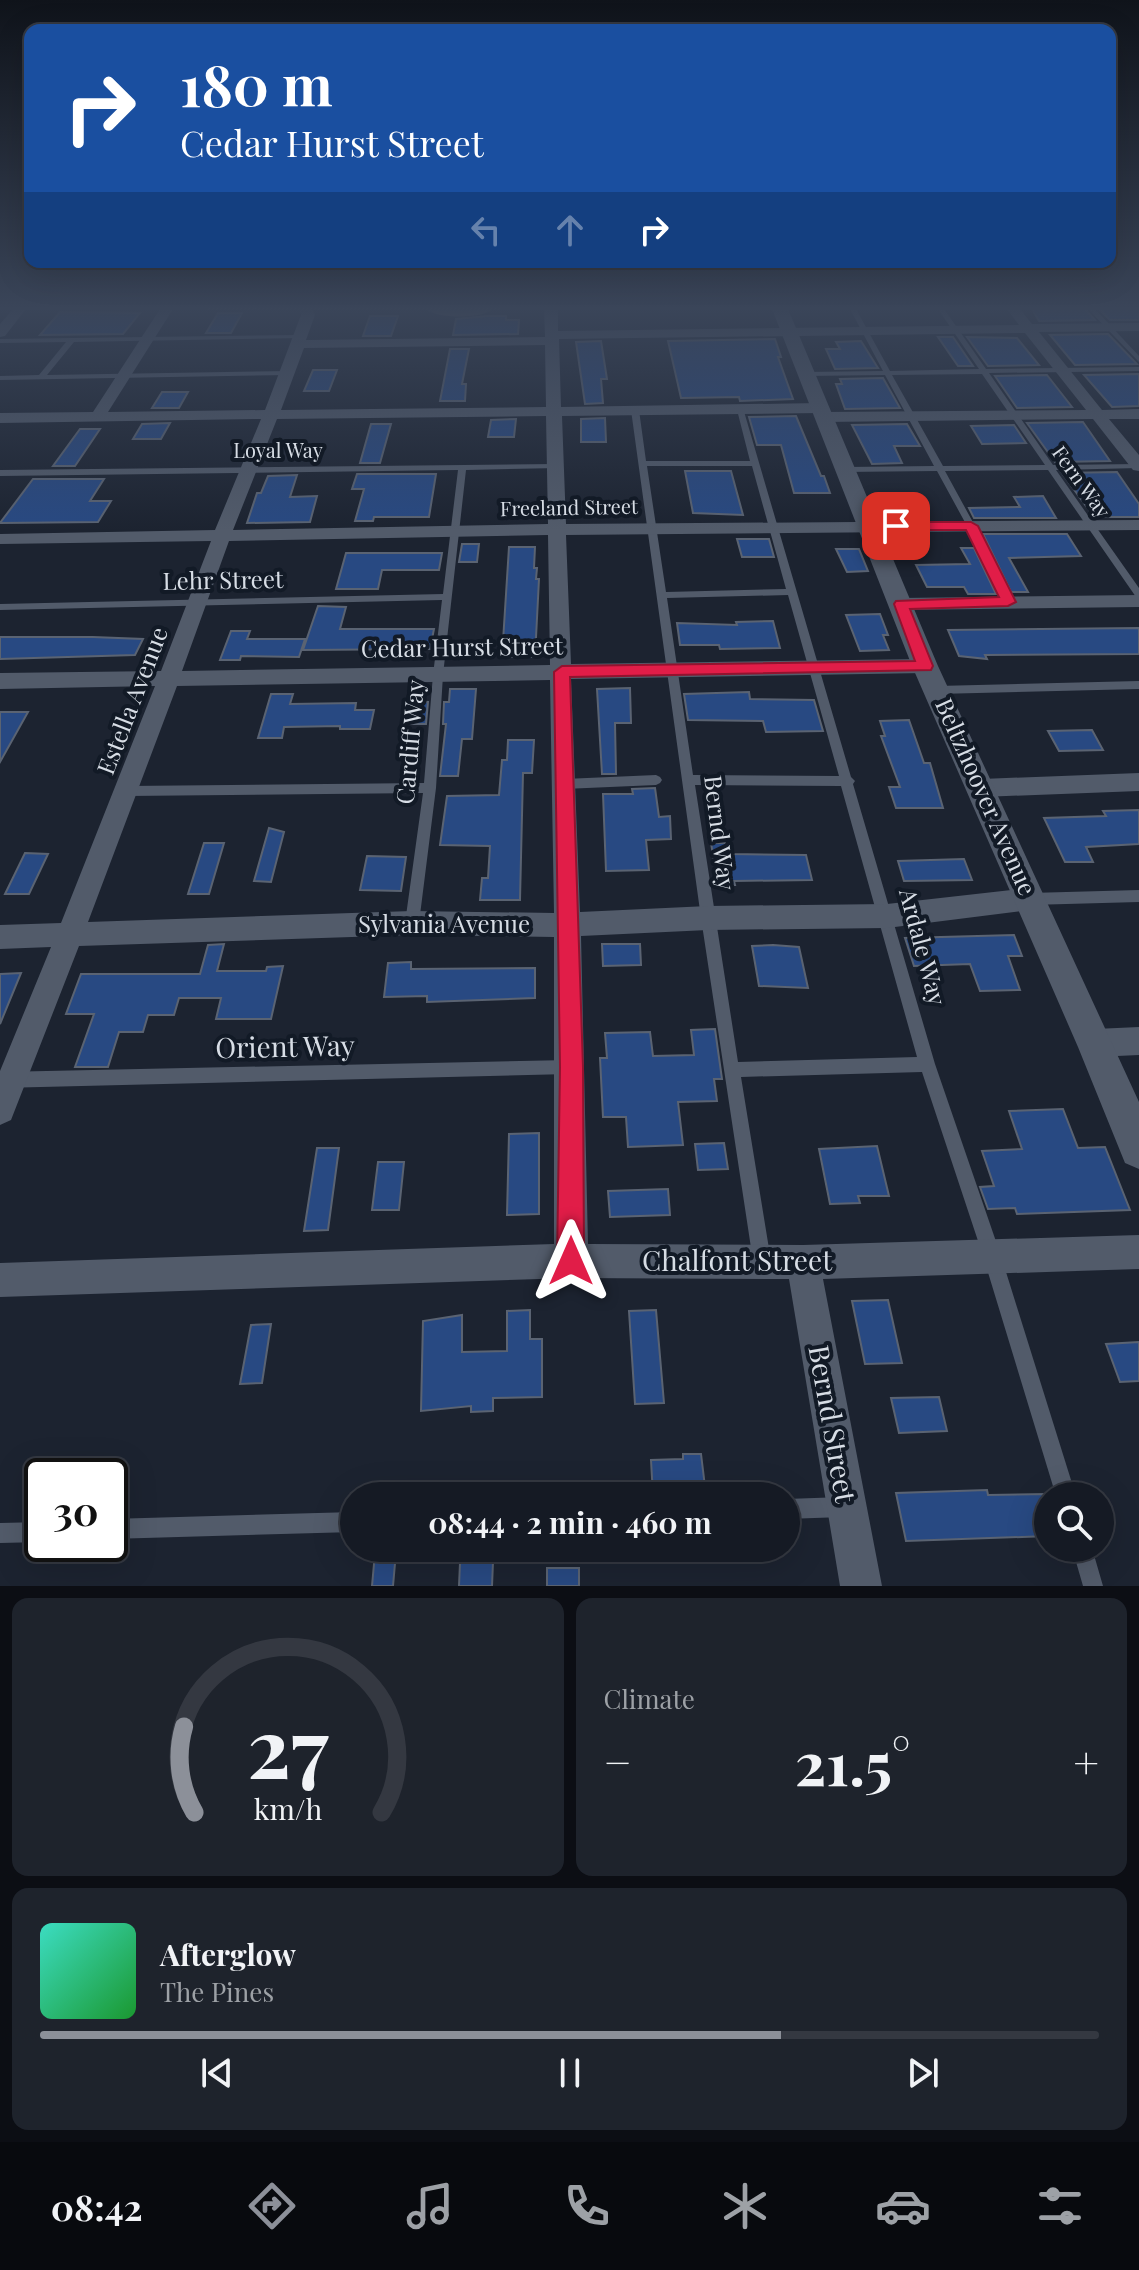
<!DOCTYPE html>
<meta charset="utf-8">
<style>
:root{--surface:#151a24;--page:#1e232c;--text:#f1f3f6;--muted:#9da1a6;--line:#343841;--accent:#8c9099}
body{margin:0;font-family:"Playfair Display",serif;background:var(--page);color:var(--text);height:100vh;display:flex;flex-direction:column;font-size:30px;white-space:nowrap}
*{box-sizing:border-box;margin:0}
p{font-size:26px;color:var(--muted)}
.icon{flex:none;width:44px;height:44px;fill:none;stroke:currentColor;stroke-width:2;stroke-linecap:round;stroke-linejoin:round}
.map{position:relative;height:1586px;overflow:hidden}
.drawer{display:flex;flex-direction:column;gap:12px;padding:12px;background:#0c0e14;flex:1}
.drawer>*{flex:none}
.top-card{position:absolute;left:24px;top:24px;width:1092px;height:244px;border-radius:16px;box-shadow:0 8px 32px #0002,0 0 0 2px var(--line);background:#1a4fa0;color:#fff;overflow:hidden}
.tools{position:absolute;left:1034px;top:1482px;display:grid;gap:16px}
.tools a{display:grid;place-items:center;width:80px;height:80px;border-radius:50%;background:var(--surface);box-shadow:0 8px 32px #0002,0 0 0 2px var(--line);font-size:40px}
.speed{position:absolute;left:24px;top:1458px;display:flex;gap:16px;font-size:40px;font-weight:700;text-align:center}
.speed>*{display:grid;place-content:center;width:104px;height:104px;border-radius:50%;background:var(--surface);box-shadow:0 8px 32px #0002,0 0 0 2px var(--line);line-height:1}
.speed .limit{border:4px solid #111;border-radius:12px;background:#fff;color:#111}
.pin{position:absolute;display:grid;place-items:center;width:68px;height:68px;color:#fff;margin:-34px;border-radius:16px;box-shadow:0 4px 12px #0006}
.me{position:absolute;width:88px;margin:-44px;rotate:0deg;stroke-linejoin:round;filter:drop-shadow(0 0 6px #0008)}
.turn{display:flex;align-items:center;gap:28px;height:168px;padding:0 24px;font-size:36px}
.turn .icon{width:104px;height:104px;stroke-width:2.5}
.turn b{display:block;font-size:56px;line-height:68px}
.lanes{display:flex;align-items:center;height:76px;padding:0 24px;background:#0003;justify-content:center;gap:40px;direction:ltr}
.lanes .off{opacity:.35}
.big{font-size:60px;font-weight:700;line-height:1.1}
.drawer .card{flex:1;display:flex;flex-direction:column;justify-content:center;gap:12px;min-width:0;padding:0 28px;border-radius:16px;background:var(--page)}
.drawer .dial{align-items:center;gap:0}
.dial svg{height:208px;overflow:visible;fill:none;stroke:var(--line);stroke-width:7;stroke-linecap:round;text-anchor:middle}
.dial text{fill:var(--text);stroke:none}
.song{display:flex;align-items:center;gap:24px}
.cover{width:96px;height:96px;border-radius:12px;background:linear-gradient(135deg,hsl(170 70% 55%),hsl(130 70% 35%))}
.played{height:8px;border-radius:4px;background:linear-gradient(90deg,var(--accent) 70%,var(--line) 70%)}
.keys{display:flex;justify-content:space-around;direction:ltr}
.heat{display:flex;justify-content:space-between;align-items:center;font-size:44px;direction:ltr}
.drawer .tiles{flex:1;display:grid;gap:12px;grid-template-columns:1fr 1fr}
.card:last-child{grid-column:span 2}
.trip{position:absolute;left:340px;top:1482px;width:460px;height:80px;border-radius:40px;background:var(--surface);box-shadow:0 8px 32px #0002,0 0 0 2px var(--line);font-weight:700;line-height:80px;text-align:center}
.tabs{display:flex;height:128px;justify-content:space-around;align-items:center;background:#080a0e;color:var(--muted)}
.tabs .icon{width:56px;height:56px}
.tabs .active{color:var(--accent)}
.tabs b{font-size:36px;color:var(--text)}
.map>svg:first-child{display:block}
.building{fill:#284982;stroke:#5a6372;stroke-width:2}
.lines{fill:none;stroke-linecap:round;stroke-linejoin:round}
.service{fill:#525b6a;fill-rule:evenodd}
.minor{fill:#525b6a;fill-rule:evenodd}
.tertiary{fill:#525b6a;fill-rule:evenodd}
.secondary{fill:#68665c;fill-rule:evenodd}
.tram{stroke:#737984;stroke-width:2}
.route{fill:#e11d48;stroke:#92132f;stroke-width:2}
.labels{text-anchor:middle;stroke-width:8;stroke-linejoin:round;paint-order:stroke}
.far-street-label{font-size:20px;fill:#d7dde5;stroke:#121a26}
.street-label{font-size:24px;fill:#d7dde5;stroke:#121a26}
.near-street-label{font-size:28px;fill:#d7dde5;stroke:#121a26}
</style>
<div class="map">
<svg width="1139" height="1586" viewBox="0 0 1139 1586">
<rect width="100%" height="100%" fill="#1c2330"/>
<path class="building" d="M1032,309H1085L1095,320L1039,321Z
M1099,309H1139V320H1110Z
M60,312L140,313L123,334L40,335Z
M218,313H242L231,333H206Z
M370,316H398L391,336H363Z
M487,316H506V320H519L518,334L453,335L456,319Z
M1108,334L1137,364L1075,365L1050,335Z
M938,337H953L973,366H958Z
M967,337L1017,338L1039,365L988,366Z
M775,339L781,357H778L793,399L740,401L739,397L681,398L668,341Z
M601,341L607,379H601L603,403L585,404L576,342Z
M861,341L878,368L835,369L826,349H840L836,342Z
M450,349H469L462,384H466L465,401H440Z
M313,370H337L329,391H304Z
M1139,374V406L1112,407L1084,375Z
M1047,375L1072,407L1017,408L995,376Z
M883,378L900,408L845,409L836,384H842L840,379Z
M162,392H188L179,408H152Z
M796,416L821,476H824L830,493H794L781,445H757L749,417Z
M605,418L606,442H581V419Z
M516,419L514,437H488L491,420Z
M1083,422L1110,461L1055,462L1027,423Z
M170,423L161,439H133L142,424Z
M371,424H391L380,463H360Z
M907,424L920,446H894L902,463L872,464L852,425Z
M1014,425L1026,443L982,444L971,426Z
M80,429H100L75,466H53Z
M685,471H731L743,515L693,513Z
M1117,472L1139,504V517H1094L1062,473Z
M357,474H436L429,517H374L373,521H355L364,489H352Z
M297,475L290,497L317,496L310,522L247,523L257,493H261L268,476Z
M33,479H104L90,501H111L98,522L0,523Z
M1043,496L1056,518H974L969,508L1020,507L1014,497Z
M983,534H1067L1081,556L1009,558L1028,592H1011Z
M737,539H769L774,557H742Z
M462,544H479L477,562H459Z
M509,547H535L534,568H537L536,579H539L535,657H502Z
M961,548H974L996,594H968L964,587H927L916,565L970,564Z
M836,549H859L868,571L847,572Z
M346,553H442L439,570H382L378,589H336Z
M318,606L346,607L340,629H434L430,649L303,650Z
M880,614L888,635H883L889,650L860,651L846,615Z
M773,621L780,648L720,649L719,645H680L677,623L737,625L736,622Z
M1139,628V654L985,655L987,659L959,656L948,630Z
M231,631H250L247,639H305L299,657L241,656L240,660H220Z
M0,637H93L143,639L135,655L0,659Z
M630,688L631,723H615L616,774H602L597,689Z
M450,689H476L472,739H462L458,776H440L446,724H443L444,702H449Z
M749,692L750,699L814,700L823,731L766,732L763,721L688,720L684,694Z
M271,694H293L290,704L356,703L355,710H374L370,729H340V726L284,727L282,738H258Z
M409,701L428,702L426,724H406Z
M0,712H28L0,762Z
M909,720L924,763H930L943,808H896L889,787H900L881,736H885L880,721Z
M1092,730L1103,750L1059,751L1048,731Z
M508,740H534L532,773H523L520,900H480L482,878H488L490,846L440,845L447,796L499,795L502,760H507Z
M655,788L659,817L670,816L671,839L646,840L649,870L606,871L603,794H633L632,789Z
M1139,810V844L1086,847L1093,862H1065L1044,818L1106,816L1103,811Z
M269,828L284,832L271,882L254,881Z
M204,843H224L209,894H188Z
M711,843H728L730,854L806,855L812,880L734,881L735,885H718Z
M25,853L48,854L29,894H5Z
M367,856L406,857L401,891L360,890Z
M964,859L972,880L904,881L898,861Z
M1014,935L1022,956H1008L1020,990L980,991L970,964L914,966L905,938Z
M224,944L217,971H266L267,967L283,966L271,1019H216L221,998H179L174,1015H148L143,1032H119L108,1067H75L94,1014H66L81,974H200L208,945Z
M602,944H640L641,965L603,966Z
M773,945L799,947L808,988L759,986L752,946Z
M411,962V969L535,968V998L427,1002V996L384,997L388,963Z
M21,973L0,1024V974Z
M715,1029L722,1079H714L717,1101L678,1102L683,1145L628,1147L626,1117H603L600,1058H607L605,1033L650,1032L653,1056L694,1055L691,1030Z
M1063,1109L1078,1148L1105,1147L1130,1210L1017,1214L1015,1208L988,1209L980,1187L994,1186L982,1151L1022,1149L1009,1111Z
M539,1133V1214L507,1215L509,1134Z
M724,1143L728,1169L698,1170L695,1144Z
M877,1146L889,1196H858L860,1203L830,1204L819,1149Z
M317,1148H339L328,1230L304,1231Z
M378,1162H404L399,1210H372Z
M668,1189L670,1215L610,1217L608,1191Z
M888,1300L902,1363L865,1364L852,1301Z
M530,1310V1339H542V1397L493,1398V1411L471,1412V1406L421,1411L423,1321L462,1315V1352L507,1351V1311Z
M656,1310L664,1403L635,1404L629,1311Z
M271,1324L262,1383L240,1384L251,1325Z
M1139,1342V1381L1120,1382L1106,1344Z
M939,1397L947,1431L899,1433L891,1398Z
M683,1454H701L706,1495L653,1496L651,1460L683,1459Z
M987,1490L988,1495L1048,1494V1536L906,1541L896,1493Z
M396,1552L393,1586H372L375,1553Z
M493,1562L492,1586H459L460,1563Z
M547,1568H579V1586H547Z"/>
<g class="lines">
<path class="service" d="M850,309H856L890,371L979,369L938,309H944L986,369L1139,367V371L989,373L1053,465L1139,464V468L1056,470L1139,588V598L1136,597L1048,470L945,471L975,526L1013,602L1008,605L1003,602L967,526L937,471L843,472V468L846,467L934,466L885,375L805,376L801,374L805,372L883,371ZM982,374L1045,465L943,466L892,375Z
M1088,309H1095L1139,356V362Z
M300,335L302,336V338L74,342L47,375L291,371L292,373L288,375L0,380V376L39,375L66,342L0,343V339Z
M736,406L743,408L851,777L855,781L853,784L935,1064L1001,1256L1076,1496H1056L983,1256L922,1072L741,1077L771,1261L768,1267L762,1270L756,1267L753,1261L701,918L631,410L635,408L639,410L646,461H750ZM647,466H752L786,589L666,592ZM788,595L839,776L693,775L667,598ZM695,785L841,786L917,1057L738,1062Z
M555,464H558V468L466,470L443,675L436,788L419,923L417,927L412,929L407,927L405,923L423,793L127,796L123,794L121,791L123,788L127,786L424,783L433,675L442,600L0,610V604L443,594L458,470L0,476V470Z
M1139,681V689L937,694L932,690L937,686Z
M656,775L660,777L662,780L660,783L656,785L564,789L560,787L558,784L560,781L564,779Z
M1139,890V902L1030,905L1025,903L1023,899L1025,895L1030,893Z
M569,1060L574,1062L577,1067L574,1072L569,1074L0,1088V1072Z
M843,1497L850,1500L853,1507L850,1514L843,1517L786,1519V1499Z
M354,1512V1532L110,1539V1519Z
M42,1522V1542L0,1543V1523Z
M1072,1548H1092L1103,1586H1083Z"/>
<path class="minor" d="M13,309H26L5,336L0,337V324Z
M160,309H173L108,412L265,410L301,315L299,309H312L315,315L306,340L545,337L544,309H558V331L1019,325L1007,309H1020L1032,324L1139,323V331L1039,332L1102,410L1139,409V419H1109L1139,455V471L1133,470L1093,419L823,422L815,417L823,412L1086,410L1025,333L559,339L561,407L819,403L827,408L819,413L562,416L566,524L1139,520V530L566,535L571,664L925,659L932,661L936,666L932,671L925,673L571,679L580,912L708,906L887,904L1030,888L1039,891L1043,899L1039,907L1030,910L887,928L708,930L581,936L588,1244L803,1245L1139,1235V1269L823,1279L882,1586H840L789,1279L571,1278L0,1297V1263L554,1244V937L412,935L79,946L11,1120L0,1125V1071L51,947L0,949V925L61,923L155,686L0,689V673L161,671L211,541L0,544V534L215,530L261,419L0,423V413L93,412ZM545,345L546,407L281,410L304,348ZM546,416L548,524L233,530L277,419ZM548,535L550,665L182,671L229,541ZM550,680L554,913L412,911L88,922L177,686Z
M1139,595V607L901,610L891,604L901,598Z
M1139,773V791L982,797L974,795L970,788L974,781L982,779Z
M1139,1027V1055L1095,1057L1085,1053L1080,1043L1085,1033L1095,1029Z"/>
<path class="tertiary" d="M772,309H788L938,666L1139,1102V1169L1125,1163L1078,1047L912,666Z"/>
<path class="secondary" d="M426,309H493C482,319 437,319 426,309Z"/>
<path class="tram" d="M208,309H502"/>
</g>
<linearGradient id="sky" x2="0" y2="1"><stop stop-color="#0f131a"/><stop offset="0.58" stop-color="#3a4559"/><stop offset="1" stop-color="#3a4559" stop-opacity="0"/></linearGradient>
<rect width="1139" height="531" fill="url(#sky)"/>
<path class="route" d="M971,522L978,526L1016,602L1008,606L910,609L933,666L931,670L570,677L583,1067L584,1261L580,1270L571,1274L561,1270L557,1261L560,1067L554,672L562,666L915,661L894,604L896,601L999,597L966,530H896L889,526L896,522Z"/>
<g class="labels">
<g class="far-street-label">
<text x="278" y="458">Loyal Way</text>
<text transform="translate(1081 482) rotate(54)" y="7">Fern Way</text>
<text transform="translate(569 508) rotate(-1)" y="7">Freeland Street</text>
</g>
<g class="street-label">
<text transform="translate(223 581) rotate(-1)" y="8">Lehr Street</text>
<text transform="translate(462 648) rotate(-1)" y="8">Cedar Hurst Street</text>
<text transform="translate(133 701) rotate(-69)" y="8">Estella Avenue</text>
<text transform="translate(411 742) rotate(-85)" y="8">Cardiff Way</text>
<text transform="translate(985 797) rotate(66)" y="8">Beltzhoover Avenue</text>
<text transform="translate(719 833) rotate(83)" y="8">Bernd Way</text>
<text x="444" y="933">Sylvania Avenue</text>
<text transform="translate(922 947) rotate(75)" y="8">Ardale Way</text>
</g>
<g class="near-street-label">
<text transform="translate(285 1047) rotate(-1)" y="10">Orient Way</text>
<text x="737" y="1271">Chalfont Street</text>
<text transform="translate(832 1424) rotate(80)" y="10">Bernd Street</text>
</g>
</g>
</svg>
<div class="tools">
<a><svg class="icon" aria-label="search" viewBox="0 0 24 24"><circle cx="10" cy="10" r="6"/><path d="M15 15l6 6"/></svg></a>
</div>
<div class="speed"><div class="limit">30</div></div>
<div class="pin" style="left:896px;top:526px;background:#d93025"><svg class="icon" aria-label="arrive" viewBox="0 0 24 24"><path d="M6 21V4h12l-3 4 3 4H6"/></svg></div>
<svg class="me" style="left:571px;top:1261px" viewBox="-20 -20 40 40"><path d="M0-17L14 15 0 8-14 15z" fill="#e11d48" stroke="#fff" stroke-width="4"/></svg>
<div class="trip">08:44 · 2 min · 460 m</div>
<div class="top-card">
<div class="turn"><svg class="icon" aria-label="right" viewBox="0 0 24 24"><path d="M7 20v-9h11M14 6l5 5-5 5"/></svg><div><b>180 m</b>Cedar Hurst Street</div></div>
<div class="lanes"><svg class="icon off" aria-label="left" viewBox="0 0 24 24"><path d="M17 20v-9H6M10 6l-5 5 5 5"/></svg><svg class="icon off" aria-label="ahead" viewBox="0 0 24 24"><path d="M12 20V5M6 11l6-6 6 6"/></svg><svg class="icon" aria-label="right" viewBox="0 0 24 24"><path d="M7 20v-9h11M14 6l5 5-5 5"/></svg></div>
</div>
</div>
<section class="drawer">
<div class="tiles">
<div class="card dial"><svg viewBox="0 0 100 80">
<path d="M14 69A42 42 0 1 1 86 69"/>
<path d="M14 69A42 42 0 0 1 10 36" stroke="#8c9099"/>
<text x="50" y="56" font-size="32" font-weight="700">27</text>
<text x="50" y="72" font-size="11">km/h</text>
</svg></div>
<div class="card"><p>Climate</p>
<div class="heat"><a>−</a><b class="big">21.5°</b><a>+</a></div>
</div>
<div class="card">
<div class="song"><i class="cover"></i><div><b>Afterglow</b><p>The Pines</p></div></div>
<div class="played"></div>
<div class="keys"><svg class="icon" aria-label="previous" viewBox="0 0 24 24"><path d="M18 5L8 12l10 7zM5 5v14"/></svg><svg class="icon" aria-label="pause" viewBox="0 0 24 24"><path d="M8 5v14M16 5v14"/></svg><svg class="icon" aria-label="next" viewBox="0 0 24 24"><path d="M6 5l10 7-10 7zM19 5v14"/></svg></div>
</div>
</div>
</section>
<nav class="tabs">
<b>08:42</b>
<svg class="icon active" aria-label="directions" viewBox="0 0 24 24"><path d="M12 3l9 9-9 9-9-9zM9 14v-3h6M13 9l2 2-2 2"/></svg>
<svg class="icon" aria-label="music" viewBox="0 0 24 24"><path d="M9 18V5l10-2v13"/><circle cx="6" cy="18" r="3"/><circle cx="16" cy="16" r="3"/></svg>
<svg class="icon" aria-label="phone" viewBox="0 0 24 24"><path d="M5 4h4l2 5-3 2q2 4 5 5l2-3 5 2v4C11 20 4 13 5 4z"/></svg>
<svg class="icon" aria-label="climate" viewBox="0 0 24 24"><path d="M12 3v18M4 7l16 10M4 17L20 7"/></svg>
<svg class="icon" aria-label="car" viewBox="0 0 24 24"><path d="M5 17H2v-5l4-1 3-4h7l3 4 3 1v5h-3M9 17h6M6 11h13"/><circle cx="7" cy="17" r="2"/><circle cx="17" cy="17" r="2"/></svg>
<svg class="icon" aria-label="filters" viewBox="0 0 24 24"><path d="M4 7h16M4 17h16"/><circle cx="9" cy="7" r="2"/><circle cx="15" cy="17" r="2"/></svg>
</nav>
